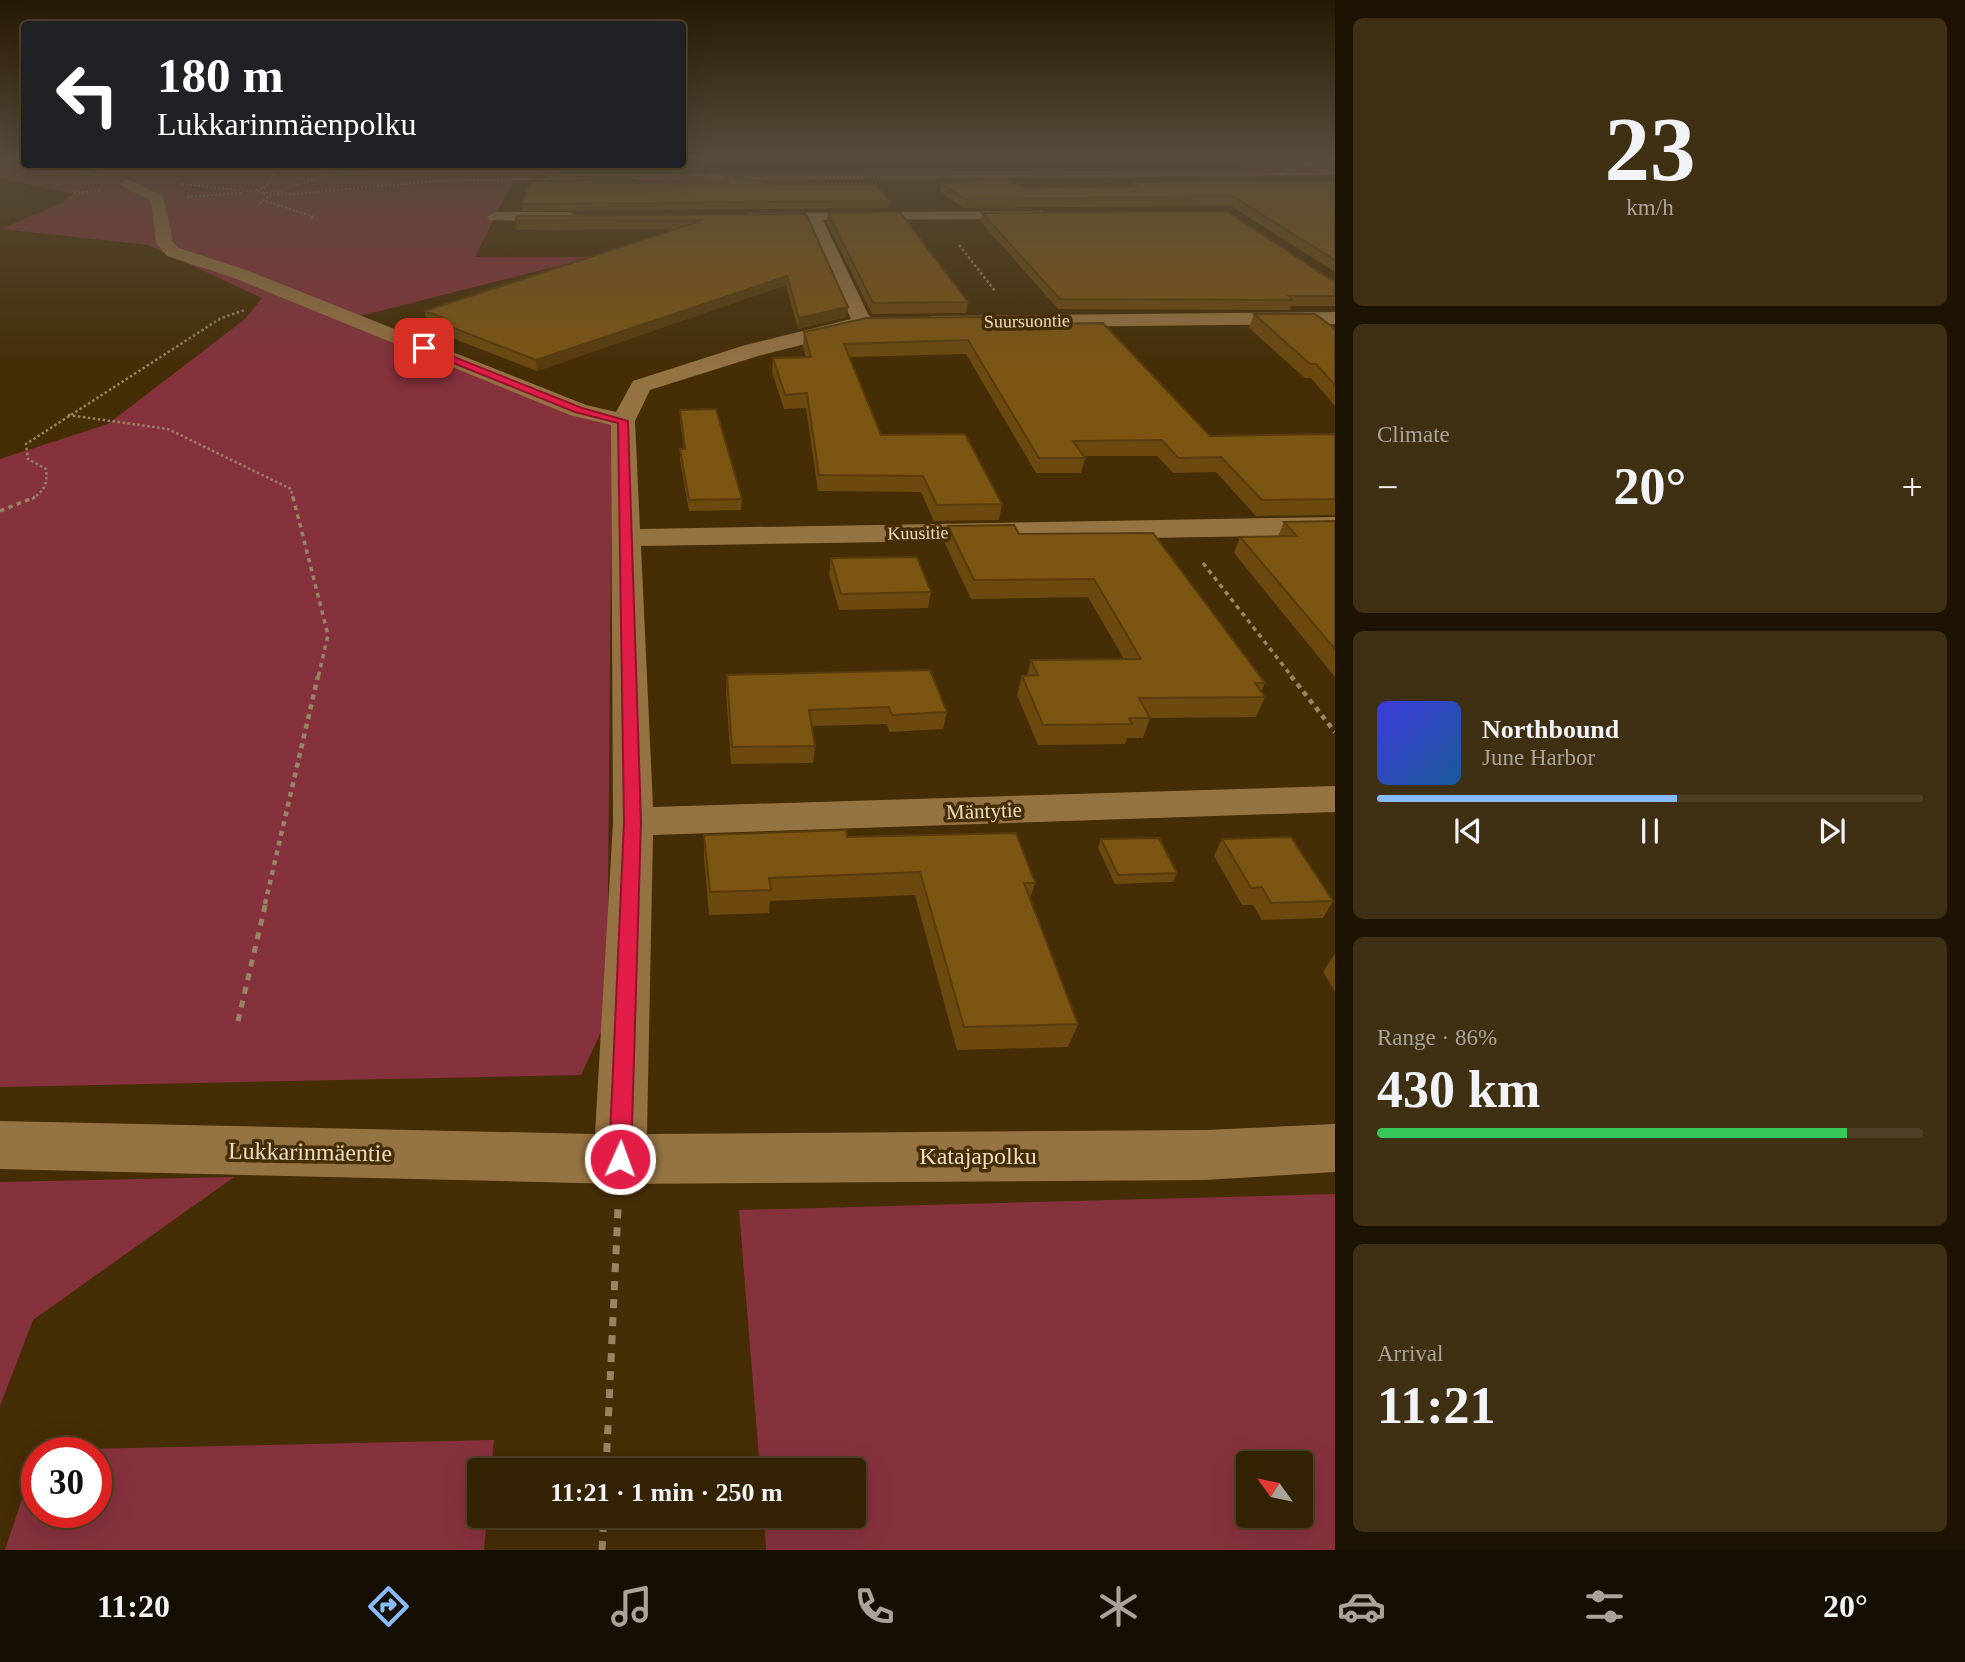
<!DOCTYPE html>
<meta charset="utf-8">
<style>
:root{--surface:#342204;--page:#3f2f13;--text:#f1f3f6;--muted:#a9a49a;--line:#4e3f26;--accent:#87bbfc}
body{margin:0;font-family:"Times New Roman",serif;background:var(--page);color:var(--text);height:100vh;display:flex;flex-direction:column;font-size:26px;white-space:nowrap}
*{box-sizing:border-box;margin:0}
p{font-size:23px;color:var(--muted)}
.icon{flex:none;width:38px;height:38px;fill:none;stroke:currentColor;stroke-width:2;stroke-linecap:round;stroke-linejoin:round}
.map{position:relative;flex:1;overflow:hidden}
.sheet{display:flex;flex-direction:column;gap:18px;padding:18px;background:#1d1302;width:630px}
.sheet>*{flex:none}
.hud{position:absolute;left:21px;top:21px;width:665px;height:147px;border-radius:7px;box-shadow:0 7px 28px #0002,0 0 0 2px var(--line);background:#202124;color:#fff;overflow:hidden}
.needle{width:46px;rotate:303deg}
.controls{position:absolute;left:1236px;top:1451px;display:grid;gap:14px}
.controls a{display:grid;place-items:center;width:77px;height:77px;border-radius:7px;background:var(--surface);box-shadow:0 7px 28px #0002,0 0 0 2px var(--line);font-size:35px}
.speed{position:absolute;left:21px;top:1437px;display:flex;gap:14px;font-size:35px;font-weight:700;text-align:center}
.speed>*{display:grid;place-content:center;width:91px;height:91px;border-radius:50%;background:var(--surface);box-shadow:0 7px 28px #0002,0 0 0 2px var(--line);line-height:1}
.speed .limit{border:10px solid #d22;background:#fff;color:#111}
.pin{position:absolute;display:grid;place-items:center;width:60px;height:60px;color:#fff;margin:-30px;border-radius:14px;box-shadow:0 4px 10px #0006}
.me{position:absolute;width:77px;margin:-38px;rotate:2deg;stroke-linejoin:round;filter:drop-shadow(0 0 5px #0008)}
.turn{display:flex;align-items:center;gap:24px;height:147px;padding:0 21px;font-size:32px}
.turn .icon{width:91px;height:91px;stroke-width:2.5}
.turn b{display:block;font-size:49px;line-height:60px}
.big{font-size:52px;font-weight:700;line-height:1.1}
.sheet .card{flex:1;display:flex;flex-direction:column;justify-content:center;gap:10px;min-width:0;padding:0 24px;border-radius:10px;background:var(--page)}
.sheet .dial{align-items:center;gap:0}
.dial b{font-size:91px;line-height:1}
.song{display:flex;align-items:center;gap:21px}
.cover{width:84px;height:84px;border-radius:10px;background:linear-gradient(135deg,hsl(240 70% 55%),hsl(210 70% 35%))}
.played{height:7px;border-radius:4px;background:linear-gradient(90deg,var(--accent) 55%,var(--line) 55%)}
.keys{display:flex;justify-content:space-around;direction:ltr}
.heat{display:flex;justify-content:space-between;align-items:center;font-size:38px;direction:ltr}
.charge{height:10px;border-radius:5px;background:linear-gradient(90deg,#34c759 86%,var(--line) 0)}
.trip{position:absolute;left:467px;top:1458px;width:399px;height:70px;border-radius:7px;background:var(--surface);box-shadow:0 7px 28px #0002,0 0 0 2px var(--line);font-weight:700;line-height:70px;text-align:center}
.menu{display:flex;height:112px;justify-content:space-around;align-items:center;background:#150e02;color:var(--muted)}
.menu .icon{width:49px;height:49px}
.menu .active{color:var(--accent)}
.menu b{font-size:32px;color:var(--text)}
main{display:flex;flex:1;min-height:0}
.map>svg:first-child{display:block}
.green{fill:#86323d;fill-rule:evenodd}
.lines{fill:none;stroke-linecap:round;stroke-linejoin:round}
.path-far5{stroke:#998463;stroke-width:2;stroke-dasharray:2 2;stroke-linecap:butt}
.path-far4{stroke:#998463;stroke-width:2.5;stroke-dasharray:2.5 2.5;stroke-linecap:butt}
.path-far3{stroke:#998463;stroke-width:3.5;stroke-dasharray:4.5 4.5;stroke-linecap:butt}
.path-far2{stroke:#998463;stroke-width:4.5;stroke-dasharray:5 5;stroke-linecap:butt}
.path-far1{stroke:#998463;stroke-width:5;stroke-dasharray:7 7;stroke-linecap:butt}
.path{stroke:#998463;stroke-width:7;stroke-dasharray:9 9;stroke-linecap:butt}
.minor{fill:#967343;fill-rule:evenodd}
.wall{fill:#6c490f}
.shaded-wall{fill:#583c0d}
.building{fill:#7d5512;stroke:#583c0d;stroke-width:2}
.route{fill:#e11d48;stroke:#92132f;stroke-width:2}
.labels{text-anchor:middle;stroke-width:7;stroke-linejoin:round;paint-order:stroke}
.far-street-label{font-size:18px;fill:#eddbc2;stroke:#452d05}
.street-label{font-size:21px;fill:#eddbc2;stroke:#452d05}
.near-street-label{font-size:24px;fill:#eddbc2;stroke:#452d05}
</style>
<main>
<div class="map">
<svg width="1335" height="1550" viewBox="0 0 1335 1550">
<rect width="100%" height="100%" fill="#452d05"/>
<path class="green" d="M0,155H24V164H551L562,174L1257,170L1264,168L1223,155H1335V175L512,183L475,257H672V266H558L352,318L612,420L607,1019L581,1075L0,1087V459L108,424L245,319L262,298L148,245L1,229L62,203L73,194L0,178Z
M234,1177L33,1320L0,1406V1182Z
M1335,1194V1550H766L764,1516H854V1470H760L739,1210ZM1248,1463H1300V1516H1248Z
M494,1440L491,1470H480V1516H487L484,1550H5L37,1454V1512H96V1452L38,1450Z"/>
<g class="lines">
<path class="path-far5" d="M65,164L99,176
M521,164L555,178
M1279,174L1333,155
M182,184L285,195L436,181L519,179L1335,174
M256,190L266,187L279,164
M74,193L101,190
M187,197L241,193
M266,201L314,217L310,219
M260,203C296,176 359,171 403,164"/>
<path class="path-far4" d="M959,245L995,291
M68,415L168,429L291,489L293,499
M32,499C44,491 48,484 46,469L28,459L26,444L221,318L245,310"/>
<path class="path-far3" d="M293,497L328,635L318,678
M0,511L35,497
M1203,563L1293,678"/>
<path class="path-far2" d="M1291,676L1335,732
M265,904L318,676"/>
<path class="path-far1" d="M238,1021L266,902"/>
<path class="path" d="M606,1470L618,1209
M602,1550L604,1516"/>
<path class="minor" d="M127,179L163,196L173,242L179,248L246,270L586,405L616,412L633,381L742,346L851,319L807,220L756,221L748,216L750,213L1042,211V217L1036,219L823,220L868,314L875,323L872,327L758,356L650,390L635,421L640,529L1335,517V535L641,546L653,807L1335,786V812L653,835L647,1134L1205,1130L1335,1124V1172L1205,1180L620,1184L0,1169V1121L595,1134L613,822L611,425L570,415L234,278L167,256L156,243L151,201L122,186L120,183Z
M495,212H570L578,217L570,222L489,220L487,217Z
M1335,312V324L931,328L921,322L931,316Z"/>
</g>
<path class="wall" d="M727,175L774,184L889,201L888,208L523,211L522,204L634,183H727Z
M1133,181L1335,182V272L1231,206L963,208L940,191L941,183L1027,188L1131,186Z
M828,213L968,302L966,313L872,314L827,223Z
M982,213L1335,280V306H1291L1290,310L1058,309L981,222Z
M806,214L847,317L798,329L786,285L537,371L434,331L433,324L426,321L425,311L676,229L516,230V221Z
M1254,314L1335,329V406L1311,378H1305L1249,328Z
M987,325L1210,436L1335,434V515L1256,516L1216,472L1173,473L1157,456H1084L1085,458L1081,473H1036L966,354L850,357L881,435L1002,504L999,520L934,521L921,492L818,491L806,408L784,409L772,372L773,358H806L803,346L804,332Z
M680,410L742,499L741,510L689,511L680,460V449H684L680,421Z
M1335,521V677L1234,553L1240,537L1278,536L1284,522Z
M948,526L1019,534L1265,683L1261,692L1265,697L1256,717L1150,718L1143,738H1127L1125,744L1038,745L1017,695L1022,676H1027L1031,660L1124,659L1088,597L971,599L945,544Z
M831,558L931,592L928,608L839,610L829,574Z
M727,675L947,712L943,729L889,732L887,724L812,726L815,746L813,763L731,764L726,692Z
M704,835L847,837L1035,883L1030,899L1078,1024L1068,1047L957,1050L915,895L770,901L769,913L709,915L704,858Z
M1101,839L1177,873L1173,882L1115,884L1098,848Z
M1222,839L1333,901L1323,918L1262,920L1253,905H1242L1214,856Z
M1334,955H1335V992L1323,972Z"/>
<path class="shaded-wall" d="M787,276L786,285L537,371L536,360Z
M848,307L847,317L798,329L799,318Z"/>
<path class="building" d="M727,175L774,184H876L889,201L522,204L530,181L634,180V183H728Z
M1004,179L1027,188L1139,186L1133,181L1335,182V260L1234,197L965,199L941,183Z
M900,212L968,302L873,303L828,213Z
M1228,212L1330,279L1335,280V296H1289L1293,300L1060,299L982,213Z
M806,214L848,307L799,318L787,276L536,360L433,320L442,317L425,311L703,220L516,221L517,216Z
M1254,314H1315L1335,329V385L1316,364H1310Z
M981,317L987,325L1103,323L1210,436L1335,434V499L1262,500L1221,457L1178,458L1162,440L1073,441L1085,458H1039L968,340L844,344L881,435L965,434L1002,504L937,505L923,476L819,475L807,393L785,395L773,358L811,357L804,332L867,318Z
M716,409L742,499L689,500L680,449H685L680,410Z
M1335,521V649L1240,537L1297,536L1284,522Z
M1014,525L1019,534L1153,533L1265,683H1255L1265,697L1139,698L1150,718H1129L1132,724L1043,725L1022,676L1038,675L1031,660L1141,659L1094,579L974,580L948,526Z
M917,557L931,592L841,594L831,558Z
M930,670L947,712L892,715L889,707L809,710L815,746L732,747L727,675Z
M846,830L847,837L1016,833L1035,883H1024L1078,1024L964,1027L920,872L769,878L771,890L710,892L704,835Z
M1291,837L1333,901L1271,903L1262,887L1251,888L1222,839Z
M1159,838L1177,873L1118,875L1101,839Z"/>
<linearGradient id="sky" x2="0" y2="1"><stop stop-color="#261903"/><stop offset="0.42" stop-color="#564c3b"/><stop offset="1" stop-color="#564c3b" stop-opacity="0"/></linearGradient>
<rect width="1335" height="372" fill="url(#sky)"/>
<path class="route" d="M424,345L582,408L628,421L641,822L631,1159L628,1167L620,1170L612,1167L609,1159L624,822L618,423L575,412L421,350Z"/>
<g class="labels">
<g class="far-street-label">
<text transform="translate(1027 321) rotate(-1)" y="6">Suursuontie</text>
<text transform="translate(918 533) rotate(-1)" y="6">Kuusitie</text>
</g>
<g class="street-label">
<text transform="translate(984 811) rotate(-2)" y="7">Mäntytie</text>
</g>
<g class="near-street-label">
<text transform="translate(310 1152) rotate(1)" y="8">Lukkarinmäentie</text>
<text x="978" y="1164">Katajapolku</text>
</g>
</g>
</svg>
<div class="controls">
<a><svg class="needle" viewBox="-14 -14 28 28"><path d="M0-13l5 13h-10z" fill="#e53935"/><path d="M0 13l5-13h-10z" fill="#a9a49a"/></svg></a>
</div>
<div class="speed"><div class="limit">30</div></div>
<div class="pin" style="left:424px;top:348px;background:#d93025"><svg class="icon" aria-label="arrive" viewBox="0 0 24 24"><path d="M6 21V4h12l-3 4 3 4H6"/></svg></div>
<svg class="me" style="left:620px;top:1159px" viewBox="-20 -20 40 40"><circle r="17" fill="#e11d48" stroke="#fff" stroke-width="3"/><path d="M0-11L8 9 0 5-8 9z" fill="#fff"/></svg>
<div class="trip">11:21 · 1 min · 250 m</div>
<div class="hud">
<div class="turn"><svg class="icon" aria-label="left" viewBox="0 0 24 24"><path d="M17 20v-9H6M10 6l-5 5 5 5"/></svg><div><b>180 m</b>Lukkarinmäenpolku</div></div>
</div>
</div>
<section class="sheet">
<div class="card dial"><b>23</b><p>km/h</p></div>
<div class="card"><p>Climate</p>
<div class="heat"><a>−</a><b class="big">20°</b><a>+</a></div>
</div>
<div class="card">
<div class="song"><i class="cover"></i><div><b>Northbound</b><p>June Harbor</p></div></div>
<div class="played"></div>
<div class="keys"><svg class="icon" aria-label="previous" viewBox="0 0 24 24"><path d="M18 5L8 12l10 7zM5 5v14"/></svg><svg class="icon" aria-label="pause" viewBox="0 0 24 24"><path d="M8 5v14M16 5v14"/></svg><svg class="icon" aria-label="next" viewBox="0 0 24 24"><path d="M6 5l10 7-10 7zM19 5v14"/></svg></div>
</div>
<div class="card"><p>Range · 86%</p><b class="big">430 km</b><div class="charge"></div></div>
<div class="card"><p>Arrival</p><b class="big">11:21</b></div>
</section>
</main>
<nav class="menu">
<b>11:20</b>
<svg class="icon active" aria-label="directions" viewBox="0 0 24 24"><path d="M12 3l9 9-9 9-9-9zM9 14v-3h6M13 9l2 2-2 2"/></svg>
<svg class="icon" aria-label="music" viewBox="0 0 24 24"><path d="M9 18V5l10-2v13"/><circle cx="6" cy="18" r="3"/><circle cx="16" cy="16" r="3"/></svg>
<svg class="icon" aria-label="phone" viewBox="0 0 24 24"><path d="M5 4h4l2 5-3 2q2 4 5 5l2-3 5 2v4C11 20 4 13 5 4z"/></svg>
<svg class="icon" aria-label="climate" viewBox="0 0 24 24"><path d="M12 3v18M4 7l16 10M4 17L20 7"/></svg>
<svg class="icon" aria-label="car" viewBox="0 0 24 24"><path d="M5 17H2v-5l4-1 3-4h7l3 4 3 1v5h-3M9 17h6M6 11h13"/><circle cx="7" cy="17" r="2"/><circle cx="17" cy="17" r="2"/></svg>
<svg class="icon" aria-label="filters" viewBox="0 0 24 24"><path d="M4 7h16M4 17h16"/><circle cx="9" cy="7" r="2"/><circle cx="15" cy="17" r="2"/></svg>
<b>20°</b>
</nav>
